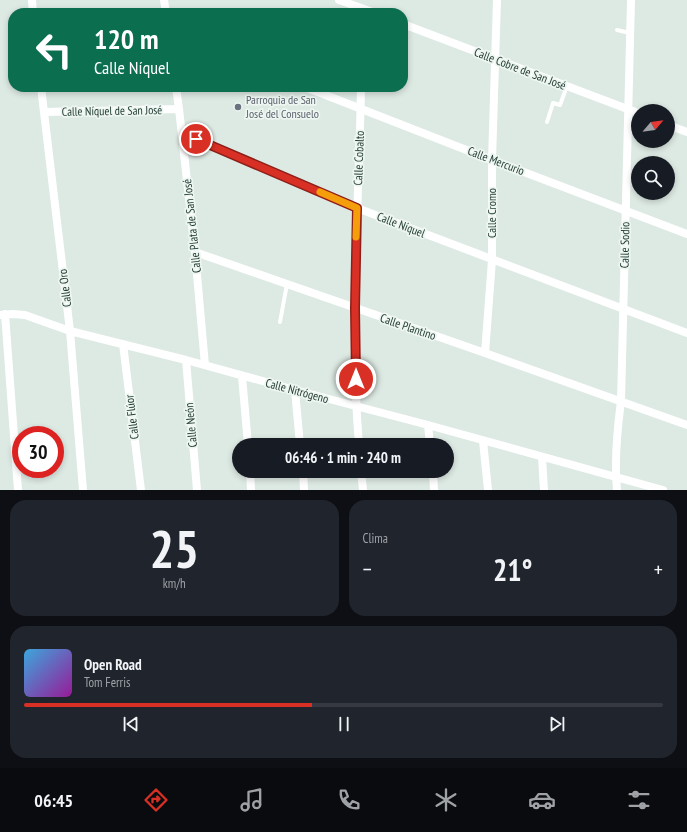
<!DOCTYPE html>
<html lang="es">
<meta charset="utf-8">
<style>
:root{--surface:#171b24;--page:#20242c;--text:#f1f3f6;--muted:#9ea1a6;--line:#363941;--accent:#d93025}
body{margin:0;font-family:"PT Sans Narrow",sans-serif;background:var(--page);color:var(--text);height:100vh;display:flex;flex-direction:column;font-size:15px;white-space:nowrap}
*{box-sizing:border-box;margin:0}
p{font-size:13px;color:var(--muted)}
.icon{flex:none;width:22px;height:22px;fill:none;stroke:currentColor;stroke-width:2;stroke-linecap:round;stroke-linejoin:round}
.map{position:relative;height:490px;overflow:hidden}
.sheet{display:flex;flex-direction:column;gap:10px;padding:10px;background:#0d0f14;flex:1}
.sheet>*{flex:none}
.banner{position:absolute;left:8px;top:8px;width:400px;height:84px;border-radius:16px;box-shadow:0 2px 6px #0003;background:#0b6e4f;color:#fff;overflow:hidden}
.needle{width:26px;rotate:61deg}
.tools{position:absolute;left:631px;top:104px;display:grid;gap:8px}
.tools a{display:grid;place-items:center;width:44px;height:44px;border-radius:50%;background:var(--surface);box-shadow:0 2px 6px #0003;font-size:20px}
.speed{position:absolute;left:12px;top:426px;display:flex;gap:8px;font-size:20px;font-weight:700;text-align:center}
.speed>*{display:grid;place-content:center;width:52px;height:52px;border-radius:50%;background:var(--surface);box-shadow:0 2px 6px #0003;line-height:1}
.speed .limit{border:6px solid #d22;background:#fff;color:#111}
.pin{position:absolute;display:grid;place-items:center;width:34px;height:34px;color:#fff;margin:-17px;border:2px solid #fff;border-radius:50%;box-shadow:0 1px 4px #0007}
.me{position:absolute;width:44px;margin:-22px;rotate:0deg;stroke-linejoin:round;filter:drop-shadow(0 0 3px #0008)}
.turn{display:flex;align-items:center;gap:14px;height:84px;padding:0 20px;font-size:18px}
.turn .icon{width:52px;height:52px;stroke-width:2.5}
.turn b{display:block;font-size:28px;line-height:34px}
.big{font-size:30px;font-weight:700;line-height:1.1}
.sheet .card{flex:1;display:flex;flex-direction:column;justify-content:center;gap:6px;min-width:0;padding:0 14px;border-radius:16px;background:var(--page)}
.sheet .dial{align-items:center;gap:0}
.dial b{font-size:52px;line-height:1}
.song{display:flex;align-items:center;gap:12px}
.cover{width:48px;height:48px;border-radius:6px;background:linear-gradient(135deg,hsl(200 70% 55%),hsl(300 70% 35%))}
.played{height:4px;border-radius:2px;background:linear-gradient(90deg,var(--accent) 45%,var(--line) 45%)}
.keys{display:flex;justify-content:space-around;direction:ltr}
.heat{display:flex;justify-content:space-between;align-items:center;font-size:22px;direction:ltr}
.sheet .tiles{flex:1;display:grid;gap:10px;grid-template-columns:1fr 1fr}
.card:last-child{grid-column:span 2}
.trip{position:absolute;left:232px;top:438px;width:222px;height:40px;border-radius:20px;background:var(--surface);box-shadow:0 2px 6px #0003;font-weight:700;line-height:40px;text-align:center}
.tab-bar{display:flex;height:64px;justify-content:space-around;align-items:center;background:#090b0e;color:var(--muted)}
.tab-bar .icon{width:28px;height:28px}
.tab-bar .on{color:var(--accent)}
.tab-bar b{font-size:18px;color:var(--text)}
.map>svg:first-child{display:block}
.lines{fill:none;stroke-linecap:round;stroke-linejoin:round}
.service{stroke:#fff;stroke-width:4}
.minor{stroke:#fff;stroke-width:8}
.route-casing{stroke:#8d1f18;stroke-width:10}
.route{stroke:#d93025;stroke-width:7}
.slow{stroke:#f59e0b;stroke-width:7}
.worship-dot{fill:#6b7280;stroke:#edf6f1;stroke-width:1.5}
.labels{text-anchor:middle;stroke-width:3.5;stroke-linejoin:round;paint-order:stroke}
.street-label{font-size:12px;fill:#1f3830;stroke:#edf6f1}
.worship-label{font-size:12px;fill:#5b616d;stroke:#edf6f1;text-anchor:start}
</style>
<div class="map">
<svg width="687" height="490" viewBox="0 0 687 490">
<rect width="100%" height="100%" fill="#dde9e3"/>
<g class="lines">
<path class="service" d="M617,30L630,33
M547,122L553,103L560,105L567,86
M280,322L287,284"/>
<path class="minor" d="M32,0L33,13
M164,0L166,13
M339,0L375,13
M403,24L638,113
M41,87L70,331L83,490
M176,87L179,109L195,252L205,365
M305,87L492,160L687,234
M44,112L179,109
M668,125L687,132
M182,133L357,208L687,333
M195,252L485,353L687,425
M5,314L18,490
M0,315L13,314L25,315L70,331L186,360L295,390L428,425L663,490
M123,344L141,490
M485,353L492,260V160L497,0
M186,360L197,490
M242,376L248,445
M295,390L300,445
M428,425L430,445
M483,441L488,490
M359,445C349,326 359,206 361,87
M542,457L544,490
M250,471L251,490
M303,471L304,490
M361,471L363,490
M433,471L434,490
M617,490C614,460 617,431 621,401L631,0"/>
</g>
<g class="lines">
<defs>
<path id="route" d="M196,139L357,208L355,308L356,379"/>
</defs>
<use href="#route" class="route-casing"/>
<use href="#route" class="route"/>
<path class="slow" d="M320,192L357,208L356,237"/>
</g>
<circle class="worship-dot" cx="238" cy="107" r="4"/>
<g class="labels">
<g class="street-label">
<text transform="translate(520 69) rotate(21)" y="4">Calle Cobre de San José</text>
<text transform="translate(112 111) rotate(-1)" y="4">Calle Níquel de San José</text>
<text transform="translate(359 158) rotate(-88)" y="4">Calle Cobalto</text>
<text transform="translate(496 161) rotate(21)" y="4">Calle Mercurio</text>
<text transform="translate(492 213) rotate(-90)" y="4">Calle Cromo</text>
<text transform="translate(401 225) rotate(21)" y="4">Calle Níquel</text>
<text transform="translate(192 226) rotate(-96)" y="4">Calle Plata de San José</text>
<text transform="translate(625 245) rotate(-89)" y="4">Calle Sodio</text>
<text transform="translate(65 288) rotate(-97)" y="4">Calle Oro</text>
<text transform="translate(408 327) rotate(19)" y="4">Calle Plantino</text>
<text transform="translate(297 391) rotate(15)" y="4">Calle Nitrógeno</text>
<text transform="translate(132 417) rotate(-97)" y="4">Calle Flúor</text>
<text transform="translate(191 425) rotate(-95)" y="4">Calle Neón</text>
</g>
<g class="worship-label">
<text x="246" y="104">Parroquia de San<tspan x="246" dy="14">José del Consuelo</tspan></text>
</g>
</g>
</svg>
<div class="tools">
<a><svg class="needle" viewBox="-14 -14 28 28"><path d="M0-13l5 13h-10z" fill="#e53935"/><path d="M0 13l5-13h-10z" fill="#9ea1a6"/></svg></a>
<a><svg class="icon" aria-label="search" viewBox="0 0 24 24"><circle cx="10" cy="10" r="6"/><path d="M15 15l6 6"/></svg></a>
</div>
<div class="speed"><div class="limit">30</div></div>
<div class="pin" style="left:196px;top:139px;background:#d93025"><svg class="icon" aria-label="arrive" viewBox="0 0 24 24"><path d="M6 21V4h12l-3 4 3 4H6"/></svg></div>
<svg class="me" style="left:356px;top:379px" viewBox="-20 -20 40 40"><circle r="17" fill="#d93025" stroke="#fff" stroke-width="3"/><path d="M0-11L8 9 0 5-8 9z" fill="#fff"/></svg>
<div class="trip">06:46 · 1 min · 240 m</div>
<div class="banner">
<div class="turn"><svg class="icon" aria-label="left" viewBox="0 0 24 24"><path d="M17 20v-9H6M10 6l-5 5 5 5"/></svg><div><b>120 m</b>Calle Níquel</div></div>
</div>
</div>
<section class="sheet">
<div class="tiles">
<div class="card dial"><b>25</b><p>km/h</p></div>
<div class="card"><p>Clima</p>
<div class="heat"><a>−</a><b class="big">21°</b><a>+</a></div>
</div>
<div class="card">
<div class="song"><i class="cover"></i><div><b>Open Road</b><p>Tom Ferris</p></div></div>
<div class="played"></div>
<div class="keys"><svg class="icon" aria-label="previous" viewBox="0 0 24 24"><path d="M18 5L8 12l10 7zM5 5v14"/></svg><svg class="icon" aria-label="pause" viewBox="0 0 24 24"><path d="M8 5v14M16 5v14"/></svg><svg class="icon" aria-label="next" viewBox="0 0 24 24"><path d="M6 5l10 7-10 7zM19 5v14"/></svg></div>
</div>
</div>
</section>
<nav class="tab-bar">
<b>06:45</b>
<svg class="icon on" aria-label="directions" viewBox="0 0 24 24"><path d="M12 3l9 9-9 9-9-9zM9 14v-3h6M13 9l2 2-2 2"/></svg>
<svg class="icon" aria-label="music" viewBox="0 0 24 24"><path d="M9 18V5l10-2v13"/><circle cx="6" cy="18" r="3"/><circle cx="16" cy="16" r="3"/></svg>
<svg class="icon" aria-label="phone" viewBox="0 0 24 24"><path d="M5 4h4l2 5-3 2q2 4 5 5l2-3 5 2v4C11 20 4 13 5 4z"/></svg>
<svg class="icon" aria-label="climate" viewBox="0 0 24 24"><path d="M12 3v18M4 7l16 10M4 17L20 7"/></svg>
<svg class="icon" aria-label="car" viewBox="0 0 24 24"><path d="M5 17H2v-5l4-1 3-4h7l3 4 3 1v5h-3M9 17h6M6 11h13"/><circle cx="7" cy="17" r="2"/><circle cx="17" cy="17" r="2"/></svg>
<svg class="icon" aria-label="filters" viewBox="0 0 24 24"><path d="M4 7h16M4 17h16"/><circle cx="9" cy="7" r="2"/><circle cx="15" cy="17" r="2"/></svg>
</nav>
